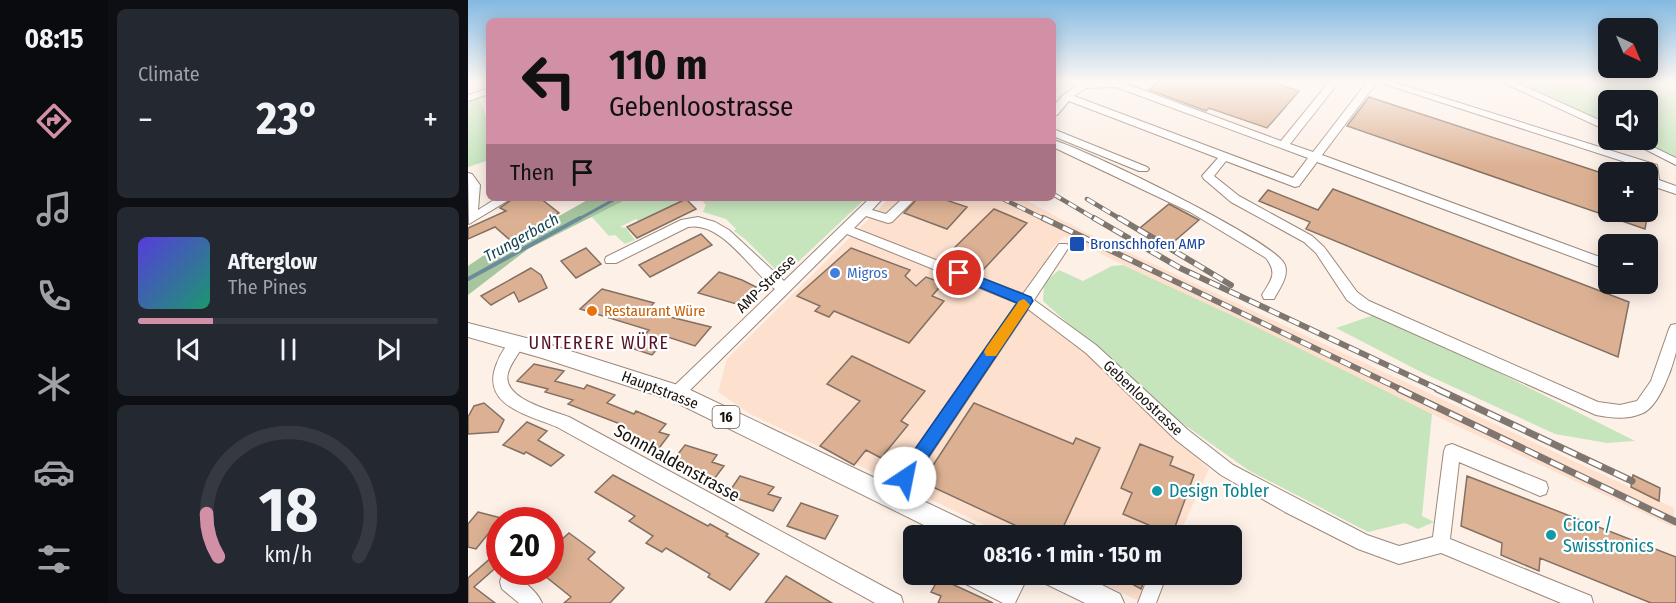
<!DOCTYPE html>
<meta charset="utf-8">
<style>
:root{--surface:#171b24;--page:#242831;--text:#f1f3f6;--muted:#9ea1a6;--line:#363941;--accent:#d290a7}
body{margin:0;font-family:"Fira Sans Condensed",sans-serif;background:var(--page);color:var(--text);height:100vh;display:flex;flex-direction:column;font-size:22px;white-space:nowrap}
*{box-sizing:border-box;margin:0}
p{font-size:20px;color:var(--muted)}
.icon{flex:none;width:33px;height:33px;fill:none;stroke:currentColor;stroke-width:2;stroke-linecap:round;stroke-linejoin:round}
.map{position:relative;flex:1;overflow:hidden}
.details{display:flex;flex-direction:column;gap:9px;padding:9px;background:#0d0f14;width:360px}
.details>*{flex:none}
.hud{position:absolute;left:18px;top:18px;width:570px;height:183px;border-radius:9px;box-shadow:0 3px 15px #0003;background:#d290a7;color:#111;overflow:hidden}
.needle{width:39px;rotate:136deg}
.tools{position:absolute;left:1130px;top:18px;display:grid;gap:12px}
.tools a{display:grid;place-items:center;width:60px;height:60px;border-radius:9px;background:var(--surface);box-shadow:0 3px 15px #0003;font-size:30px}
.speed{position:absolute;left:18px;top:507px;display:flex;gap:12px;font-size:30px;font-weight:700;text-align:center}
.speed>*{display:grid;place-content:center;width:78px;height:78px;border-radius:50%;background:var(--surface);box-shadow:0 3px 15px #0003;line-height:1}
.speed .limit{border:9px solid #d22;background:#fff;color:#111}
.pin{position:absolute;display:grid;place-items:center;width:51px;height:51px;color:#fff;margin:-26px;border:3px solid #fff;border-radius:50%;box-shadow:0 2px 6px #0007}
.me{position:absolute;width:66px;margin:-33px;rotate:34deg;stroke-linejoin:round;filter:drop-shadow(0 0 4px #0008)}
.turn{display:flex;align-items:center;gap:21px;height:126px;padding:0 24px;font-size:27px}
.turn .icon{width:78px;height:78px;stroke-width:2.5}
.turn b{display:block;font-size:42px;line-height:51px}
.then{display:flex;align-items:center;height:57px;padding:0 24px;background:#0003;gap:12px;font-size:22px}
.big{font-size:45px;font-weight:700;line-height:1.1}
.details .tile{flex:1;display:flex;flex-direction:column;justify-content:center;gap:9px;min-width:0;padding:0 21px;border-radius:9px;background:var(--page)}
.details .dial{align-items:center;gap:0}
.dial svg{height:156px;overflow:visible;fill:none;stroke:var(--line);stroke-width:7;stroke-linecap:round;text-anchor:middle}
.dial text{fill:var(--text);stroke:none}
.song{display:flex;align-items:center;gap:18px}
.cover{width:72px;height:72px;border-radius:9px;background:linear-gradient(135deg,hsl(250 70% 55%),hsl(160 70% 35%))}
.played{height:6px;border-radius:3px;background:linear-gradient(90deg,var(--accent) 25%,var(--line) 25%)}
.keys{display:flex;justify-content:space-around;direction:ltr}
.heat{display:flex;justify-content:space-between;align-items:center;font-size:33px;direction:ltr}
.trip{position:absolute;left:435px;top:525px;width:339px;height:60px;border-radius:9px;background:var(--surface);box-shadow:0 3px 15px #0003;font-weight:700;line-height:60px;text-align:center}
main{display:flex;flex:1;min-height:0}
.menu{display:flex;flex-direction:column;width:108px;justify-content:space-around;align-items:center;background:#090b0e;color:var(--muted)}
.menu .icon{width:42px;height:42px}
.menu .active{color:var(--accent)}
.menu b{font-size:27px;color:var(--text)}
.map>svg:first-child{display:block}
.built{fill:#fde0cd}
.green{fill:#c6e5bd}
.forest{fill:#a7c69f}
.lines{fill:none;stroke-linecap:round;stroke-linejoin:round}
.stream-far1{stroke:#6a8c9b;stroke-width:3}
.stream{stroke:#6a8c9b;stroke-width:4}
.building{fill:#dcb193;stroke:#837063;stroke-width:1.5}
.minor-casing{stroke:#9c887b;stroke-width:2}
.major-casing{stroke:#9c887b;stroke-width:2}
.minor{fill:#fff;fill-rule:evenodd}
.major{fill:#fff;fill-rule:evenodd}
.rail-far2-casing{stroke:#7f766f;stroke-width:4.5}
.rail-far1-casing{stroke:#7f766f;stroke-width:6}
.rail-casing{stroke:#7f766f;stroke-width:7}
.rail-far2{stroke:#fff;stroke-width:3;stroke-dasharray:9;stroke-linecap:butt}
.rail-far1{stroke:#fff;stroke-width:4;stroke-dasharray:11;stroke-linecap:butt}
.rail{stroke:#fff;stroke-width:4.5;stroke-dasharray:14;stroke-linecap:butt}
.route{fill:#1a73e8;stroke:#114b97;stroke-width:1.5}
.slow{fill:#f59e0b}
.transit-dot{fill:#1a4fb4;stroke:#fff;stroke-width:2}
.shop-dot{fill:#3f7fe0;stroke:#fff;stroke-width:2}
.food-dot{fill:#e8710a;stroke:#fff;stroke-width:2}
.culture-dot{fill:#0f9aa8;stroke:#fff;stroke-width:2}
.labels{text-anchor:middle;stroke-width:4.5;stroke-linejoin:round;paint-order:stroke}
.shield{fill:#fff;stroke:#5e5956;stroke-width:1.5}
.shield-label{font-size:14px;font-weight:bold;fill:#19120d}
.transit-label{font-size:15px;fill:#164399;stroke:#fff;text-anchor:start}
.shop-label{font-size:15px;fill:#366cbe;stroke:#fff;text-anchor:start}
.street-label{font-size:15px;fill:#19120d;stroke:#fff}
.food-label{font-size:15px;fill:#c56008;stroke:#fff;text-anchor:start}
.water-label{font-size:16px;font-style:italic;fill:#174455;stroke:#fff}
.quarter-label{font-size:18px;letter-spacing:1.5px;fill:#571325;stroke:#fff}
.near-street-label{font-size:18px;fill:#19120d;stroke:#fff}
.near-culture-label{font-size:18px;fill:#0d838f;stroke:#fff;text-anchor:start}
</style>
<main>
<nav class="menu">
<b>08:15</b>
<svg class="icon active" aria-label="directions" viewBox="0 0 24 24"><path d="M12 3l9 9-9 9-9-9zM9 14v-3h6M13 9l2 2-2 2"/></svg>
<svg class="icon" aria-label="music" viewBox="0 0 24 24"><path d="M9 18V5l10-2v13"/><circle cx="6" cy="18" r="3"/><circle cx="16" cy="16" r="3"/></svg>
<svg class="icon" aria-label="phone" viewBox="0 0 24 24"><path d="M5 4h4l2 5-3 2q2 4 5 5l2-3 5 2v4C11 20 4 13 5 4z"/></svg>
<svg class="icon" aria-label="climate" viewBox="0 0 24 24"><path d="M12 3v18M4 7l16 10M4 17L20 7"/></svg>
<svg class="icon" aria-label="car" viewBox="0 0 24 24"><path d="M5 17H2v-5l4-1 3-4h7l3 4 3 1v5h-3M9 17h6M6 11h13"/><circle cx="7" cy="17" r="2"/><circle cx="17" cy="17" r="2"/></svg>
<svg class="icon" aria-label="filters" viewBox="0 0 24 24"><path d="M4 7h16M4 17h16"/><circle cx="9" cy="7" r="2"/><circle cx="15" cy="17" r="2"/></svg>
</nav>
<section class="details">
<div class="tile"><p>Climate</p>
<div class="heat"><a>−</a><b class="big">23°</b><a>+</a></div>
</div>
<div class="tile">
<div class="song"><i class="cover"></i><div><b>Afterglow</b><p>The Pines</p></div></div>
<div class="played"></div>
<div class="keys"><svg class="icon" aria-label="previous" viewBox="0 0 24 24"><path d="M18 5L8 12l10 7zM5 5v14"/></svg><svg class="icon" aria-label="pause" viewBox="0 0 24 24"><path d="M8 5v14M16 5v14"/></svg><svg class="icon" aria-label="next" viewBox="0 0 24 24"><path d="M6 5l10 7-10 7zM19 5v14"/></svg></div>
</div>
<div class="tile dial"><svg viewBox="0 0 100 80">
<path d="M14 69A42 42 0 1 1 86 69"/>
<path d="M14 69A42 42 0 0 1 8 47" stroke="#d290a7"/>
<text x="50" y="56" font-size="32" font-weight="700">18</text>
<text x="50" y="72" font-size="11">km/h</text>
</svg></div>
</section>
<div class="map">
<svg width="1208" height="603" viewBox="0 0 1208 603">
<rect width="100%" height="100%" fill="#fdf0e7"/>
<path class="built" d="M422,198H554L617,232L1206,508L1205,527L964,414L596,236L580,253L585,256L567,300L741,469L711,535H538L282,414L250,392L259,359Z
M617,575H694L681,603H675Z"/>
<path class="green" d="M1049,82H1208V161L1164,140H1179V100H1140V127Z
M11,98L21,123V160L0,167V101Z
M161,198H231L217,201L170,221L168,219L152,227L158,228L167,240L157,244L147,235L141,236L123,216Z
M232,198H398L313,278L304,273L307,269L277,239L266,231L268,229L258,219L235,212L238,205Z
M655,265L776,321L964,414L954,516L966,522L950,529L937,523L900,532L780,470L700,413L575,301L576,283L591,270L615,281L644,266Z
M912,313L1167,441L1139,443L1087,434L955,373L868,328Z"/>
<path class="forest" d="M123,198H161L60,249L0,295V266L25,249L45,242Z"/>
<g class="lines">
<path class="stream-far1" d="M109,220L149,198"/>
<path class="stream" d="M0,279L112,218"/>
</g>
<path class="building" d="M690,82H804L831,91L799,128L741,108L738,111L681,90Z
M901,97L1140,175V212H1180L1177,229L879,126Z
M865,189L1161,302L1150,357L838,229L842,222L791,201L800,190L850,210Z
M46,198H72L91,213L42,240L27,227L0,239V228L38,211L32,208Z
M450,198H472L499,207L479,229L436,213Z
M218,199L228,209L169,238L159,227Z
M701,204L731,220L702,245L672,228Z
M526,209L559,223L513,272L478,256Z
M233,234L244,245L182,277L171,265Z
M118,248L133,264L108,278L93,261Z
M383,248L442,270L437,276L448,286L458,277L475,283L464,296L476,301L441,343L366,311L361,317L347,311L352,306L329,296Z
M63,268L73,275L79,288L51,302L46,292L23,305L13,296Z
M251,272L274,280L288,287L272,305L230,293Z
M134,289L186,303L178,311L243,327L227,346L200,337L184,355L163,348L181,330L112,309Z
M384,356L457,391L433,421L440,425L413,458L398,450L386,465L352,446L392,401L359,384Z
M66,364L96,371L87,381L116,389L119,385L147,395L139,403L166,414L168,411L198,424L191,432L201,435L191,448L149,431L155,425L100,404L105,400L77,392L80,389L49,381Z
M16,403L36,420L30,432L0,434V417L6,406Z
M506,403L605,444L608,438L632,448L591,536H570L454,482Z
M59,422L79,431L70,440L96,455L83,466L58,452L56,454L35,445Z
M672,444L705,457L702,465L726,475L704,535L655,514L664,493L653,488Z
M217,445L249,455L244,462L256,466L246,479L203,463Z
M145,475L240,526L242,524L260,534L258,536L291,554L262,590L240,577L242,574L198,548L194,552L178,543L185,536L161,521L167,516L127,492Z
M1165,475L1192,488L1191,501L1163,487Z
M272,476L306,487L300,494L313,498L305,511L259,495Z
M999,476L1208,557V603H1183L1072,558L1071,571L1033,555L1034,543L993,526Z
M333,503L370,516L357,539L319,526Z
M10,512L33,518L8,549L0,547V524Z
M101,533L127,552L120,559L156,588L142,603H96L103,597L72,572H82V550Z
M32,550V564L6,587L27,603H0V578Z
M646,574H678L673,589Z
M318,576L364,603H297Z
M471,578L525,603H470L473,596L463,592Z"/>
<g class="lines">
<defs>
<path id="minor" d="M597,82H653L813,141L861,82H871L822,144L845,152L899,82H909L854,155L1140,260V270L849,162L831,186L827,187L758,161L746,176L771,196L844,236L856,247L889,292L901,301L1130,402L1152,405L1169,401L1183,381L1201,329L1203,325L1208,324C1208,333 1208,343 1208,352C1204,369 1191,406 1175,413C1159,420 1144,418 1128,415L891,309L879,300L848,253L836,242L763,202L736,179L734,176L750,158L601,101L589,115L585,116V107L595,95L608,86ZM648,87L840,158L825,178L606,96L618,88Z
M910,82H925L1189,165L1191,180L1208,186V194L1181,185L1179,169Z
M1034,82H1047L1140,124V131Z
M21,88V94L0,101V95Z
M585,129L679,167L681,169L679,171H671L585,136Z
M585,140C617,149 808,241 817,265C821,277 811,289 806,299H796L794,295C803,280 810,274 798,258L722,212L585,147Z
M1159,140H1171L1208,158V165Z
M0,173L4,174L12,185L10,210L29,198H44L1,224Z
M402,198H415L404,210L418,214L435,198H448L424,222L420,223L398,216L386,228L555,294L591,244H599L601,247L599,250L566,300L628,345L720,430L765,465L899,535L931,546L965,537L976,451L978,446L984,444L1078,482L1080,488L1078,494L1072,496L991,462L982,539L1123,596L1125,603H1093L973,553L931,564L890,549L817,512L753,475L708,440L618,353L560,309L430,503L424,505L418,503L416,497L418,491L549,303L379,234L214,398L209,399L204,398L201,393L204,388L307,289C282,270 254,221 220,227L148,263H138L137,260L138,257L213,220L230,217L247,222L261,230L316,281Z
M49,338L54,340L56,344C51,354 43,362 40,373C33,399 83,410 101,417L433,596L435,603H407L89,427C60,415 11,405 29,363C32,354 40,341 49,338Z
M41,573C53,578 69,591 74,603H51L34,589L32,582L34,575Z
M487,574H517L537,584L542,574H561L547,603H535L490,580Z
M681,574H699L688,603H670Z"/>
<path id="major" d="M0,323L74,342L216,387L512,528L516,536H478L203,400L74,358L0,337Z
M573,574H612L652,594L656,603H617L576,583Z"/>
</defs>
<use href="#minor" class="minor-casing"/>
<use href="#major" class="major-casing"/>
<use href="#minor" class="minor"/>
<use href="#major" class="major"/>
<defs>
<path id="rail-far2" d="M585,194L629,220
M533,198L578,220
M619,199L654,220"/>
<path id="rail-far1" d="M575,218L934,390
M626,218L712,268L972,390
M651,218L763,285"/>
<path id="rail" d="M931,389L1208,522
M969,389L1164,481"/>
</defs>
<use href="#rail-far2" class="rail-far2-casing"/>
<use href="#rail-far1" class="rail-far1-casing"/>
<use href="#rail" class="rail-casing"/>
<use href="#rail-far2" class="rail-far2"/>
<use href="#rail-far1" class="rail-far1"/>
<use href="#rail" class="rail"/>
</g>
<linearGradient id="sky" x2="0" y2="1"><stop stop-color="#83b9e2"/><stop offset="0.49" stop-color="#fef8f4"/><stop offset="1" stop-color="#fef8f4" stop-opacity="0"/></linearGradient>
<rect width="1208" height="166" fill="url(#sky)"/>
<path class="route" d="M491,269L563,297L565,301L443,483L437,486L431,483L429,478L431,472L549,303L487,277L485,273Z"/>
<path class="slow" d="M556,299L562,305L528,356H518L516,352L518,348L551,301Z"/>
<rect class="transit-dot" x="601" y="236" width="16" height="16" rx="3"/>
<circle class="shop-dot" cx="367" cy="273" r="6"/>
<circle class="food-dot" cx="124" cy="311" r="6"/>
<g class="culture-dot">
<circle cx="689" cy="491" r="6"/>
<circle cx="1083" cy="535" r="6"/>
</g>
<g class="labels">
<rect class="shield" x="244.5" y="406" width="27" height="22" rx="4.5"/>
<g class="shield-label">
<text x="258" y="422">16</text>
</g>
<g class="transit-label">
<text x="622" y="249">Bronschhofen AMP</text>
</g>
<g class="shop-label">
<text x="379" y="278">Migros</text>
</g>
<g class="street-label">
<text transform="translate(298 284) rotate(-44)" y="5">AMP-Strasse</text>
<text transform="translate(192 390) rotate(21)" y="5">Hauptstrasse</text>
<text transform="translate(675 398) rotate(43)" y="5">Gebenloostrasse</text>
</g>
<g class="food-label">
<text x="136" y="316">Restaurant Würe</text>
</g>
<g class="water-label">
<text transform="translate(53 237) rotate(-29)" y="6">Trungerbach</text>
</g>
<g class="quarter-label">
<text x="131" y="349">UNTERERE WÜRE</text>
</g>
<g class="near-street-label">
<text transform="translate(209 463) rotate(29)" y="6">Sonnhaldenstrasse</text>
</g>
<g class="near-culture-label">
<text x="701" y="497">Design Tobler</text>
<text x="1095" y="531">Cicor /<tspan x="1095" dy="21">Swisstronics</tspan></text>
</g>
</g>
</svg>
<div class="tools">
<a><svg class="needle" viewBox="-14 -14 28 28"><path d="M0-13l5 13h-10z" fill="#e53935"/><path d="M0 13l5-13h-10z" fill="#9ea1a6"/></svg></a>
<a><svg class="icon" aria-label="sound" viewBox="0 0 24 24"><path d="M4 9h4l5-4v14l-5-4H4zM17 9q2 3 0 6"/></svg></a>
<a>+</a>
<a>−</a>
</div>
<div class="speed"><div class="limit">20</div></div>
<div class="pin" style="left:491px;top:273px;background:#d93025"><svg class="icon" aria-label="arrive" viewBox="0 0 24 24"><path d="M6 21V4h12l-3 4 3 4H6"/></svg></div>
<svg class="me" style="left:437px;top:478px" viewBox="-20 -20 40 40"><circle r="19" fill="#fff"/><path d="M0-13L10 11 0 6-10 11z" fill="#1a73e8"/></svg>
<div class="trip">08:16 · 1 min · 150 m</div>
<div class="hud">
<div class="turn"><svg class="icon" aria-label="left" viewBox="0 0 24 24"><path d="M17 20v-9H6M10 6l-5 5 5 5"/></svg><div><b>110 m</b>Gebenloostrasse</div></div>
<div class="then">Then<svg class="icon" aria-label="arrive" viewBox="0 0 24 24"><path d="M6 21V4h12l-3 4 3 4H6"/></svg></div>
</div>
</div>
</main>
